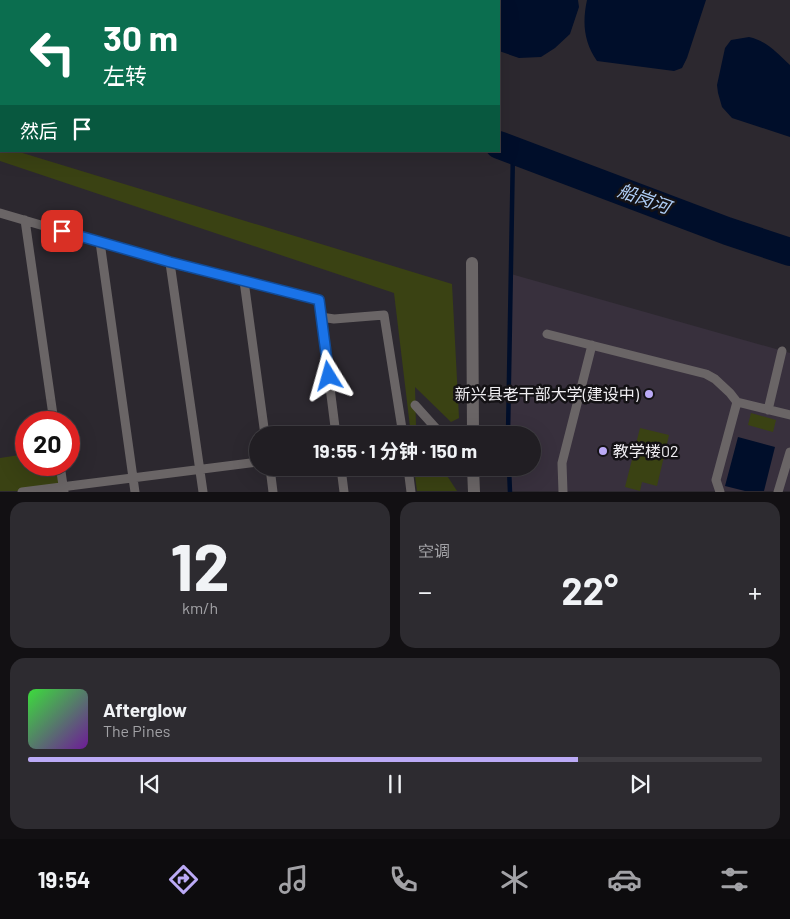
<!DOCTYPE html>
<html lang="zh">
<meta charset="utf-8">
<style>
:root{--surface:#211e23;--page:#2d2b30;--text:#f1f3f6;--muted:#a2a2a6;--line:#3e3c41;--accent:#bbaaf6}
body{margin:0;font-family:Barlow,"Noto Sans SC",sans-serif;background:var(--page);color:var(--text);height:100vh;display:flex;flex-direction:column;font-size:19px;white-space:nowrap}
*{box-sizing:border-box;margin:0}
p{font-size:16px;color:var(--muted)}
.icon{flex:none;width:28px;height:28px;fill:none;stroke:currentColor;stroke-width:2;stroke-linecap:round;stroke-linejoin:round}
.map{position:relative;height:492px;overflow:hidden}
.side{display:flex;flex-direction:column;gap:10px;padding:10px;background:#121013;flex:1}
.side>*{flex:none}
.hud{position:absolute;left:0px;top:0px;width:500px;height:152px;box-shadow:0 5px 20px #0002,0 0 0 1px var(--line);background:#0b6e4f;color:#fff;overflow:hidden}
.speed{position:absolute;left:15px;top:411px;display:flex;gap:10px;font-size:25px;font-weight:700;text-align:center}
.speed>*{display:grid;place-content:center;width:65px;height:65px;border-radius:50%;background:var(--surface);box-shadow:0 5px 20px #0002,0 0 0 1px var(--line);line-height:1}
.speed .limit{border:8px solid #d22;background:#fff;color:#111}
.pin{position:absolute;display:grid;place-items:center;width:42px;height:42px;color:#fff;margin:-21px;border-radius:10px;box-shadow:0 2px 8px #0006}
.me{position:absolute;width:55px;margin:-28px;rotate:352deg;stroke-linejoin:round;filter:drop-shadow(0 0 4px #0008)}
.turn{display:flex;align-items:center;gap:18px;height:105px;padding:0 20px;font-size:22px}
.turn .icon{width:65px;height:65px;stroke-width:2.5}
.turn b{display:block;font-size:35px;line-height:42px}
.then{display:flex;align-items:center;height:48px;padding:0 20px;background:#0003;gap:10px;font-size:19px}
.big{font-size:38px;font-weight:700;line-height:1.1}
.side .card{flex:1;display:flex;flex-direction:column;justify-content:center;gap:8px;min-width:0;padding:0 18px;border-radius:15px;background:var(--page)}
.side .dial{align-items:center;gap:0}
.dial b{font-size:65px;line-height:1}
.song{display:flex;align-items:center;gap:15px}
.cover{width:60px;height:60px;border-radius:8px;background:linear-gradient(135deg,hsl(120 70% 55%),hsl(280 70% 35%))}
.played{height:5px;border-radius:2px;background:linear-gradient(90deg,var(--accent) 75%,var(--line) 75%)}
.keys{display:flex;justify-content:space-around;direction:ltr}
.heat{display:flex;justify-content:space-between;align-items:center;font-size:28px;direction:ltr}
.side .tiles{flex:1;display:grid;gap:10px;grid-template-columns:1fr 1fr}
.card:last-child{grid-column:span 2}
.trip{position:absolute;left:249px;top:426px;width:292px;height:50px;border-radius:25px;background:var(--surface);box-shadow:0 5px 20px #0002,0 0 0 1px var(--line);font-weight:700;line-height:50px;text-align:center}
.tabs{display:flex;height:80px;justify-content:space-around;align-items:center;background:#0d0c0e;color:var(--muted)}
.tabs .icon{width:35px;height:35px}
.tabs .selected{color:var(--accent)}
.tabs b{font-size:22px;color:var(--text)}
.map>svg:first-child{display:block}
.built{fill:#38303d}
.green{fill:#3a4213}
.water{fill:#000e2a}
.lines{fill:none;stroke-linecap:round;stroke-linejoin:round}
.stream{stroke:#000e2a;stroke-width:4.5}
.river{stroke:#000e2a;stroke-width:28}
.lane{stroke:#6a6566;stroke-width:9}
.street{stroke:#6a6566;stroke-width:12}
.route-casing{stroke:#114b97;stroke-width:12}
.route{stroke:#1a73e8;stroke-width:9}
.poi-dot{fill:#bbaaf6;stroke:#141215;stroke-width:2}
.labels{text-anchor:middle;stroke-width:5;stroke-linejoin:round;paint-order:stroke}
.poi-label{font-size:16px;fill:#efedf1;stroke:#141215;text-anchor:end}
.water-label{font-size:18px;font-style:italic;fill:#b0cff8;stroke:#141215}
</style>
<div class="map">
<svg width="790" height="492" viewBox="0 0 790 492">
<rect width="100%" height="100%" fill="#2c282f"/>
<path class="built" d="M511,274L790,353V491H510L509,468H532V435H508Z"/>
<path class="green" d="M0,146L1,147V151H16L452,284L459,418L451,422L415,387L416,426L421,435H411L394,293L0,161Z
M751,413L776,420L773,432L748,425Z
M640,428L669,435L657,486L642,482L640,491L625,487Z
M26,454V465H58L61,487L22,491H0V458Z
M414,468H442L457,491H417Z"/>
<path class="water" d="M397,0H578L579,7L570,34L555,48L541,57L519,58L499,51V1H399Z
M587,0H706L687,58L682,68L674,71L597,61C584,42 582,23 587,0Z
M749,37C767,41 777,53 790,65V137L732,118L722,107L718,93L717,85L725,48L731,40Z
M738,437L775,447L764,491H745L725,486Z"/>
<g class="lines">
<path class="stream" d="M508,435L513,150
M509,468L510,492"/>
<path class="river" d="M52,0L56,1
M499,145L727,231L790,252"/>
<path class="lane" d="M0,213L170,263L319,300L336,435
M25,220L54,422
M100,242L135,492
M170,263L203,492
M244,281L265,435
M321,317L334,319L384,315L403,435
M547,334L706,374L715,379L730,393L737,402L790,415
M415,405L442,435
M768,410L782,351
M60,465L64,492
M270,468L273,492
M341,468L344,492
M408,468L411,492
M22,492L258,462
M563,492L562,463L592,345
M720,492L716,480L737,402
M778,492L790,452"/>
<path class="street" d="M472,263L473,435
M473,468L474,492"/>
</g>
<g class="lines">
<defs>
<path id="route" d="M62,231L170,262L319,300L329,376"/>
</defs>
<use href="#route" class="route-casing"/>
<use href="#route" class="route"/>
</g>
<g class="poi-dot">
<circle cx="649" cy="394" r="5"/>
<circle cx="603" cy="451" r="5"/>
</g>
<g class="labels">
<g class="poi-label">
<text x="639" y="400">新兴县老干部大学(建设中)</text>
<text x="613" y="457" text-anchor="start">教学楼02</text>
</g>
<g class="water-label">
<text transform="translate(644 199) rotate(20)" y="6">船岗河</text>
</g>
</g>
</svg>
<div class="speed"><div class="limit">20</div></div>
<div class="pin" style="left:62px;top:231px;background:#d93025"><svg class="icon" aria-label="arrive" viewBox="0 0 24 24"><path d="M6 21V4h12l-3 4 3 4H6"/></svg></div>
<svg class="me" style="left:329px;top:376px" viewBox="-20 -20 40 40"><path d="M0-17L14 15 0 8-14 15z" fill="#1a73e8" stroke="#fff" stroke-width="4"/></svg>
<div class="trip">19:55 · 1 分钟 · 150 m</div>
<div class="hud">
<div class="turn"><svg class="icon" aria-label="left" viewBox="0 0 24 24"><path d="M17 20v-9H6M10 6l-5 5 5 5"/></svg><div><b>30 m</b>左转</div></div>
<div class="then">然后<svg class="icon" aria-label="arrive" viewBox="0 0 24 24"><path d="M6 21V4h12l-3 4 3 4H6"/></svg></div>
</div>
</div>
<section class="side">
<div class="tiles">
<div class="card dial"><b>12</b><p>km/h</p></div>
<div class="card"><p>空调</p>
<div class="heat"><a>−</a><b class="big">22°</b><a>+</a></div>
</div>
<div class="card">
<div class="song"><i class="cover"></i><div><b>Afterglow</b><p>The Pines</p></div></div>
<div class="played"></div>
<div class="keys"><svg class="icon" aria-label="previous" viewBox="0 0 24 24"><path d="M18 5L8 12l10 7zM5 5v14"/></svg><svg class="icon" aria-label="pause" viewBox="0 0 24 24"><path d="M8 5v14M16 5v14"/></svg><svg class="icon" aria-label="next" viewBox="0 0 24 24"><path d="M6 5l10 7-10 7zM19 5v14"/></svg></div>
</div>
</div>
</section>
<nav class="tabs">
<b>19:54</b>
<svg class="icon selected" aria-label="directions" viewBox="0 0 24 24"><path d="M12 3l9 9-9 9-9-9zM9 14v-3h6M13 9l2 2-2 2"/></svg>
<svg class="icon" aria-label="music" viewBox="0 0 24 24"><path d="M9 18V5l10-2v13"/><circle cx="6" cy="18" r="3"/><circle cx="16" cy="16" r="3"/></svg>
<svg class="icon" aria-label="phone" viewBox="0 0 24 24"><path d="M5 4h4l2 5-3 2q2 4 5 5l2-3 5 2v4C11 20 4 13 5 4z"/></svg>
<svg class="icon" aria-label="climate" viewBox="0 0 24 24"><path d="M12 3v18M4 7l16 10M4 17L20 7"/></svg>
<svg class="icon" aria-label="car" viewBox="0 0 24 24"><path d="M5 17H2v-5l4-1 3-4h7l3 4 3 1v5h-3M9 17h6M6 11h13"/><circle cx="7" cy="17" r="2"/><circle cx="17" cy="17" r="2"/></svg>
<svg class="icon" aria-label="filters" viewBox="0 0 24 24"><path d="M4 7h16M4 17h16"/><circle cx="9" cy="7" r="2"/><circle cx="15" cy="17" r="2"/></svg>
</nav>
